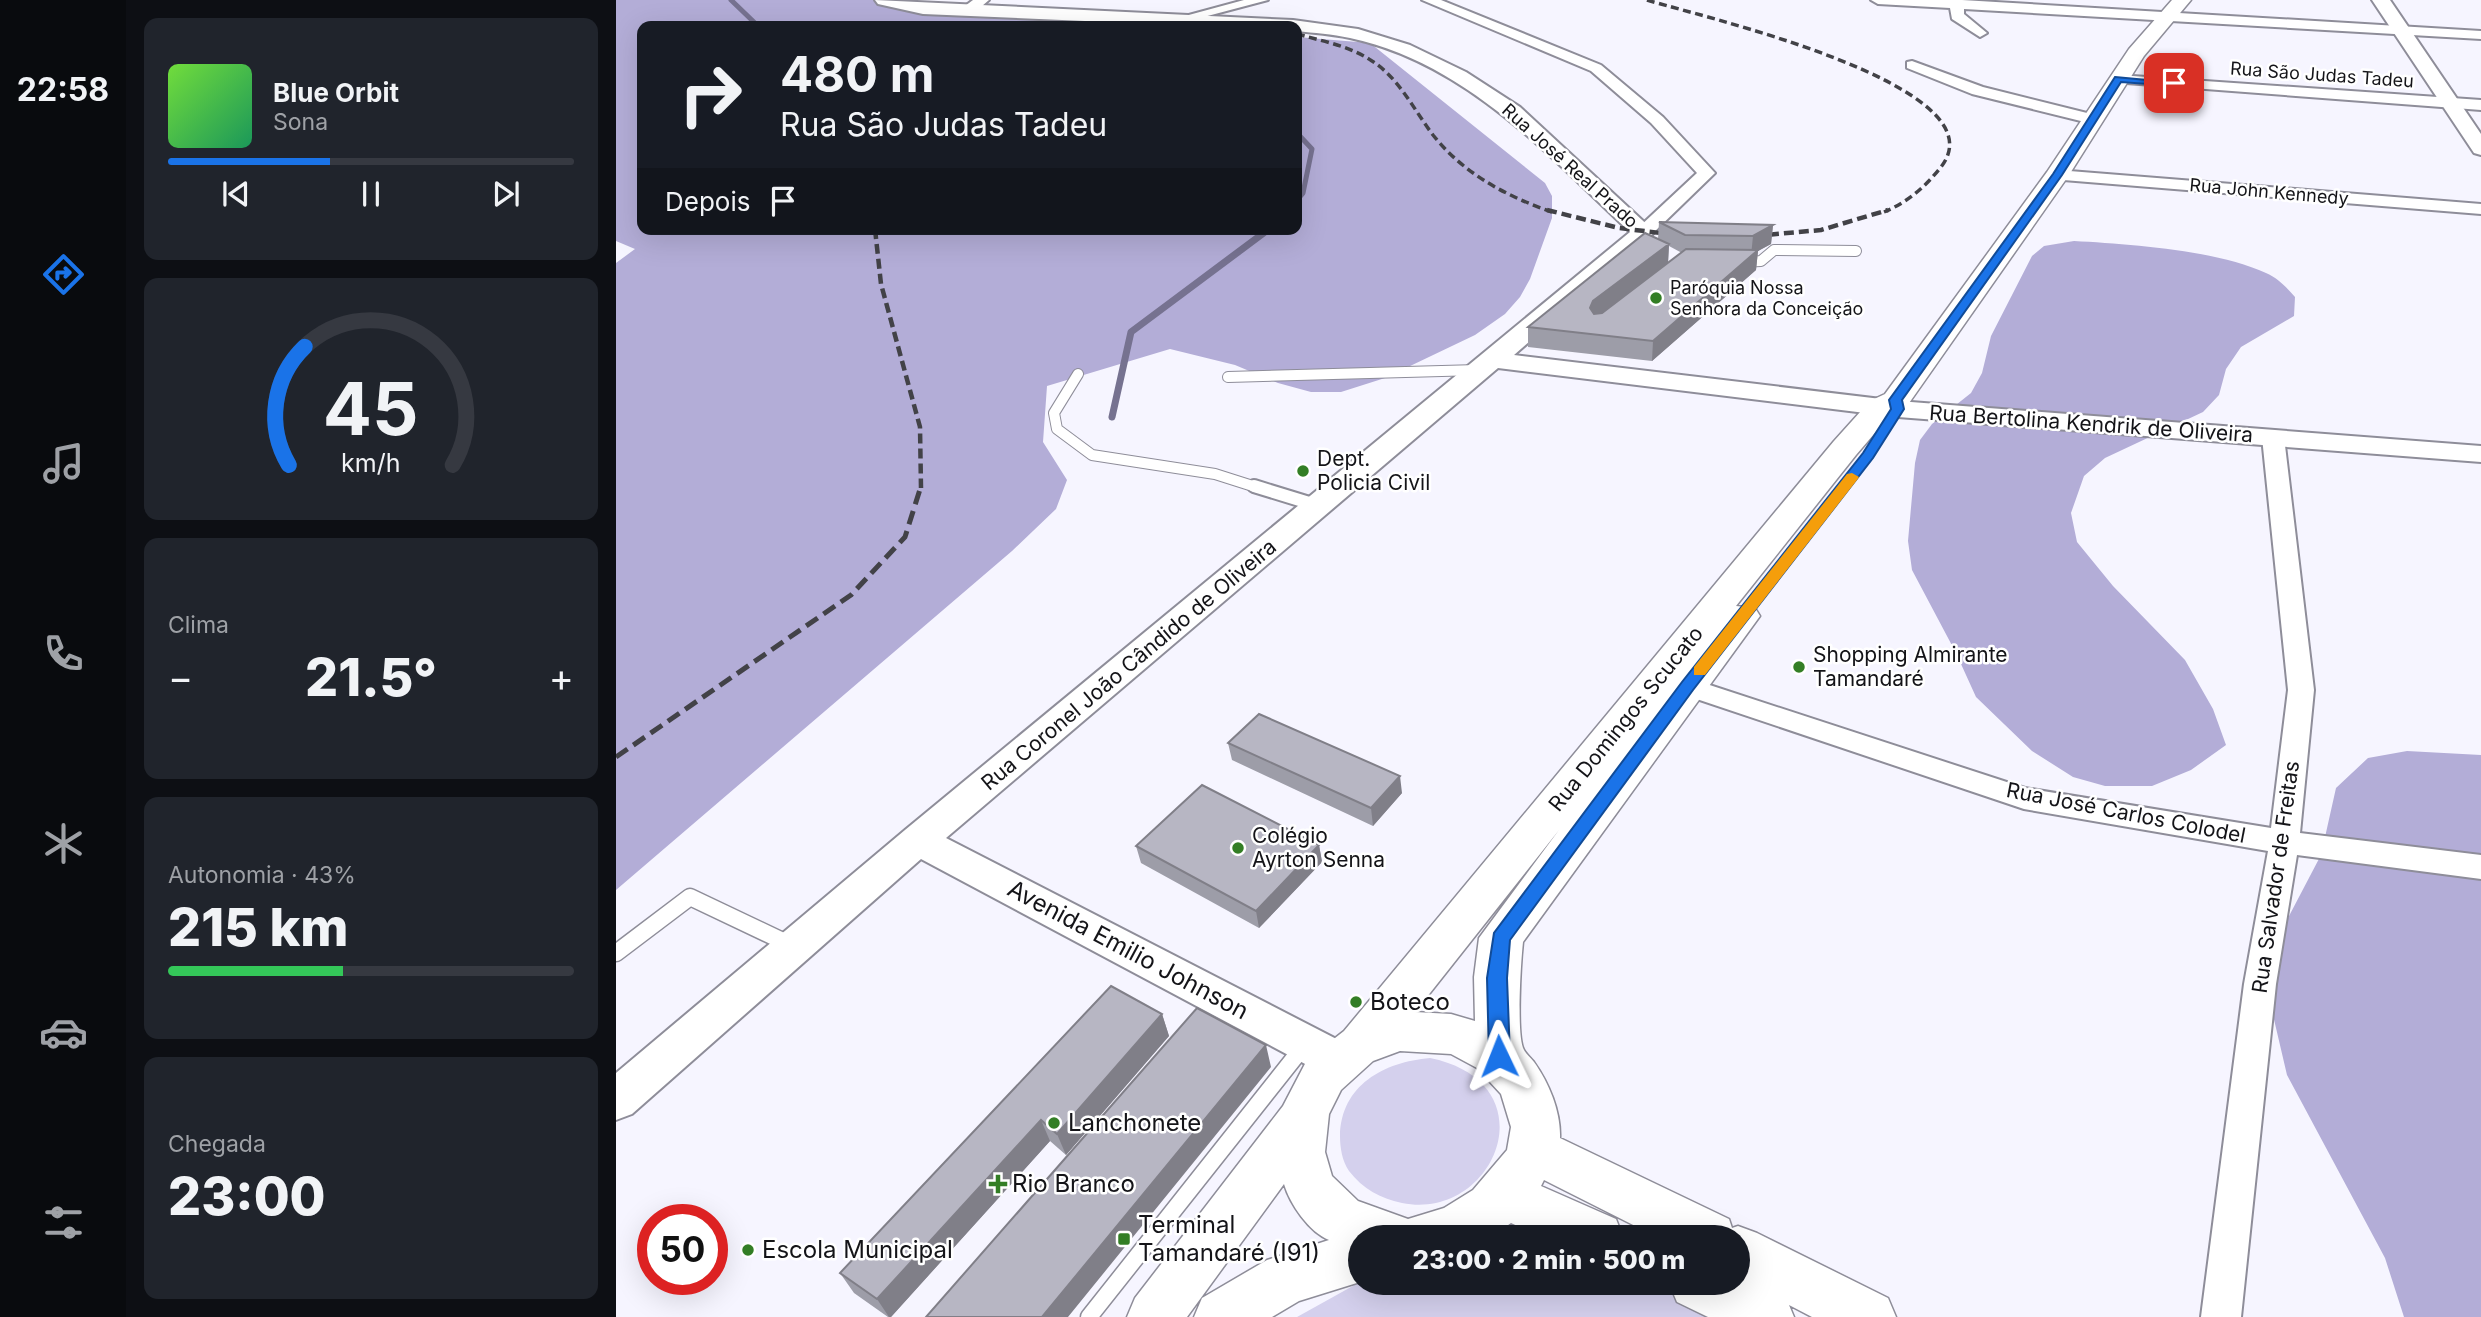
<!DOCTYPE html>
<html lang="pt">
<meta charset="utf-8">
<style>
:root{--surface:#171b24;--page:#20242c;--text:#f1f3f6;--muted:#9ea1a6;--line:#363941;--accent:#1a73e8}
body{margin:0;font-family:Inter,sans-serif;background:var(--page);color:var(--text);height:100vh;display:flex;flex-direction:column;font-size:26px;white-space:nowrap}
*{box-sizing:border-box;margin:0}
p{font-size:23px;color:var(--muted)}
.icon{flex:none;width:38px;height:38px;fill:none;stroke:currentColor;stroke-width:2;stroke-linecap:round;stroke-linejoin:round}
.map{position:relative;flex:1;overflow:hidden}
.side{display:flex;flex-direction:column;gap:18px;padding:18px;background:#0d0f14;width:490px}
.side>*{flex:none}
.hud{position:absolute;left:21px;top:21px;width:665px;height:214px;border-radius:14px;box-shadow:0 7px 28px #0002;background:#171b24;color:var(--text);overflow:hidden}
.speed{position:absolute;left:21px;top:1204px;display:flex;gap:14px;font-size:35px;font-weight:700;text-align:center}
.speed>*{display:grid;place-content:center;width:91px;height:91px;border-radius:50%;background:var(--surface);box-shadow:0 7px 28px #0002;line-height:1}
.speed .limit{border:10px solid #d22;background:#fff;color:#111}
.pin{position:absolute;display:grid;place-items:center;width:60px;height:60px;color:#fff;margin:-30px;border-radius:14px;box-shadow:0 4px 10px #0006}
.me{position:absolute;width:77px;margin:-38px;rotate:358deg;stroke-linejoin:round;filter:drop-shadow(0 0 5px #0008)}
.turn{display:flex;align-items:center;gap:24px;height:147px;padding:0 28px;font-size:32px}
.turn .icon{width:91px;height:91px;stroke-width:2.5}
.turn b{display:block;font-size:49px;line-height:60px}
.then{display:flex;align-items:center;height:66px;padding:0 28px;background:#0003;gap:14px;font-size:26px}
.big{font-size:52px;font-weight:800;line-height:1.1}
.side .widget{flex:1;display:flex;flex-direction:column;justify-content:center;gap:10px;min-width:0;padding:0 24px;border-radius:14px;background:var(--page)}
.side .dial{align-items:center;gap:0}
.dial svg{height:182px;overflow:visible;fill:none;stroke:var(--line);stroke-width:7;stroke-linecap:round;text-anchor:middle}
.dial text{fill:var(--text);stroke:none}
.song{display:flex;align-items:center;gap:21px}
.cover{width:84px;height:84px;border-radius:10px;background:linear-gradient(135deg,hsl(100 70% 55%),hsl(150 70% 35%))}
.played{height:7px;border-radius:4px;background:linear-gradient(90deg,var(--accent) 40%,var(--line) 40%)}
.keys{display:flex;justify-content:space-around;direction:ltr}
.heat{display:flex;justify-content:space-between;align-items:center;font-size:38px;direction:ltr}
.charge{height:10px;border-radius:5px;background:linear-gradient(90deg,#34c759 43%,var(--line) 0)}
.trip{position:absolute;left:732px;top:1225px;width:402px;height:70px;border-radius:35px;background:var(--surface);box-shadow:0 7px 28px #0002;font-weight:800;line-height:70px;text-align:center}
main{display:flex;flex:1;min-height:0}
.tab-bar{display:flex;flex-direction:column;width:126px;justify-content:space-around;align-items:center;background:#090b0e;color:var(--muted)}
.tab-bar .icon{width:49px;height:49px}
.tab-bar .active{color:var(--accent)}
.tab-bar b{font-size:32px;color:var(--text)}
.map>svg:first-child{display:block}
.green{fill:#d4d0ed}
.forest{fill:#b3add7}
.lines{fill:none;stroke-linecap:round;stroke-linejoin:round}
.stream-far1{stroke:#767290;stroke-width:5}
.stream{stroke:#767290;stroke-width:7}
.service-far2-casing{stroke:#8e8d99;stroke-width:12}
.service-far1-casing{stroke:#8e8d99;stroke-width:16}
.service-casing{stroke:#8e8d99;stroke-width:19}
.minor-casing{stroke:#8e8d99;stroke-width:4}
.tertiary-casing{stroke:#8e8d99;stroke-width:4}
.secondary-casing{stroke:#8e8d99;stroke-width:3}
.service-far2{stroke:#fff;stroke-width:10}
.service-far1{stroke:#fff;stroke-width:12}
.service{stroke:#fff;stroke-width:16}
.minor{fill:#fff;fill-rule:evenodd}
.tertiary{fill:#fff;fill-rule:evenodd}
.secondary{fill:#fff;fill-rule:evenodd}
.rail-far2{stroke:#424247;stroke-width:3.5;stroke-dasharray:8 4.5;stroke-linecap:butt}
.rail-far1{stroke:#424247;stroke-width:4.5;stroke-dasharray:10 5;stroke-linecap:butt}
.rail{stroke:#424247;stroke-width:5;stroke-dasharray:14 7;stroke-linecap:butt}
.wall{fill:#9d9da8;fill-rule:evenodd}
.shaded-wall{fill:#807f88}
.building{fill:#b7b6c3;stroke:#807f88;stroke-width:2}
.route{fill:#1a73e8;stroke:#114b97;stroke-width:2}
.slow{fill:#f59e0b}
.poi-dot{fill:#337e25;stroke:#fff;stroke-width:2.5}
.labels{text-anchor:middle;stroke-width:5;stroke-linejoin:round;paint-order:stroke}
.far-street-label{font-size:18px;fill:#141418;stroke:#fff}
.far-poi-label{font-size:18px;fill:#141418;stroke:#fff;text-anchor:start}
.street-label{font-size:21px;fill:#141418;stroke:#fff}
.poi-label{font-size:21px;fill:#141418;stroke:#fff;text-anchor:start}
.near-street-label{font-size:24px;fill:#141418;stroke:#fff}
.near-poi-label{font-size:24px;fill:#141418;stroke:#fff;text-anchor:start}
</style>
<main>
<nav class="tab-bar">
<b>22:58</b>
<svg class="icon active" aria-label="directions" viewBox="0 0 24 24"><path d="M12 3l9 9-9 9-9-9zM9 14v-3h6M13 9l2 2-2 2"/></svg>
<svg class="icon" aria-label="music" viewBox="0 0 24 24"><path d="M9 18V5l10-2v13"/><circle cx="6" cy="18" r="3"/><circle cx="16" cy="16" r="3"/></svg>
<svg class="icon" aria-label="phone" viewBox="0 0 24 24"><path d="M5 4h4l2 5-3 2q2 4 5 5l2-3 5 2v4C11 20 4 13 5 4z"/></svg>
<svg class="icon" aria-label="climate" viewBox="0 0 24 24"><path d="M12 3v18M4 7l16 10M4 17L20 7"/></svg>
<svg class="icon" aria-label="car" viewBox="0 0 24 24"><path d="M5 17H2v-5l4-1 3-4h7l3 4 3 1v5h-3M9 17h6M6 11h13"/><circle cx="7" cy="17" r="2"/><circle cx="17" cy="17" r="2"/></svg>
<svg class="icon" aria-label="filters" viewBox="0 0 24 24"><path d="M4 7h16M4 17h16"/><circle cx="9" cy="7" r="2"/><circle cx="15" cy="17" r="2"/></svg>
</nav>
<section class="side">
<div class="widget">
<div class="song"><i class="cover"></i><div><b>Blue Orbit</b><p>Sona</p></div></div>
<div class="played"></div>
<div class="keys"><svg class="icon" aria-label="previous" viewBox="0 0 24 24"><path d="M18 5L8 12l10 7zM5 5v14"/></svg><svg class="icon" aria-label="pause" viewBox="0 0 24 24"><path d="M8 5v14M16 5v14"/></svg><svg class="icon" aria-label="next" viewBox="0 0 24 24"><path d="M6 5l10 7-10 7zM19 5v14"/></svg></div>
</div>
<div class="widget dial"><svg viewBox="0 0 100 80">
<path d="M14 69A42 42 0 1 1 86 69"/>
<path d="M14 69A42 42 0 0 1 21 17" stroke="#1a73e8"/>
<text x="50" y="56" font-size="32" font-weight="700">45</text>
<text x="50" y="72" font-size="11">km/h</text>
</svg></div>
<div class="widget"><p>Clima</p>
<div class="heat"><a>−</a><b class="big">21.5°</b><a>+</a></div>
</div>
<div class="widget"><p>Autonomia · 43%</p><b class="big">215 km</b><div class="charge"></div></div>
<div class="widget"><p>Chegada</p><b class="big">23:00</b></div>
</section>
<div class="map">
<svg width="1865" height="1317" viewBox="0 0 1865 1317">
<rect width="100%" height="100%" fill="#f6f5ff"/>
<path class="green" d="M814,1058C936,1083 879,1222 786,1203C764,1198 747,1189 733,1171C726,1161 724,1147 724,1136C725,1085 768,1062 814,1058Z
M744,1282L1053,1283L1121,1317H681Z"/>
<path class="forest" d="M0,0H282L288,4L553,26H26V229H681V37L754,43L929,183L936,196V218L914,279L904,297L889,314L859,335L769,378L725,392H695L662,383L619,365L554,349L431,386L427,442L451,480L440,509L396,551L0,890V263L19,249L0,241Z
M1458,241C1513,244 1600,250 1650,273C1662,278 1670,287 1679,297L1678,316L1625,347L1610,369L1603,395L1587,412L1489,458L1468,476L1455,513L1461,542L1497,586L1569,660L1597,709L1610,745L1575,770L1536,786H1489L1457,777L1416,751L1360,697L1340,653L1296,570L1292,541L1299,463L1304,440L1316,424L1355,393L1366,373L1375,336L1416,256L1428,246Z
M1791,751L1865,755V1317H1788L1769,1258L1671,1075L1653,998L1661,939L1705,855L1720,788L1752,758Z"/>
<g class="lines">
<path class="stream-far1" d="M115,0L142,26
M681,133L696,149L687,193L681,200"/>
<path class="stream" d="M496,417L515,332L653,229"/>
<defs>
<path id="service-far2" d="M1125,262L1145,261L1158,250L1240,251
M462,374L438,413L441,429L476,455L599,474L643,488
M612,377L862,370"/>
<path id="service-far1" d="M638,486L703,506"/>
<path id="service" d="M0,953L74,897L175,945
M473,1317L687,1047"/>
<path id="minor" d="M357,0H373L359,12H349V6Z
M628,0H652L565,23L558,19Z
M806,0H825L985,65L1047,117L1099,173L1034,236H1022L1019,232L1022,228L1081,173L1035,123L975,71Z
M1255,0H1346L1865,31V39L1348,9V14L1371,33L1364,37L1336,19L1334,8L1262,4Z
M1296,61L1367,87L1483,116L1485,119L1477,124L1356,94L1291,68V62Z
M1502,75L1865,100V110L1497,82L1495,79Z
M1441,170L1865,204V214L1435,179L1433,175L1435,171Z
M1657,430L1668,437L1698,690L1684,833L1865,855V879L1681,855L1660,984L1625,1317H1585L1628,984L1652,851L1408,809L1045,687L1041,681L1045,675L1054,672L1063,675L1409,788L1655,828L1672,690L1646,437Z"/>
<path id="tertiary" d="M259,0L677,20L742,29L794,45L850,72L904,107L1039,232L898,355L1282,401L1865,446V462L1282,417L882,368L330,838L736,1047L743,1060L736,1073L721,1079L706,1073L305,859L16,1114L0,1120V1073L289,830L1014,232C931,154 850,63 734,38C716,34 698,33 681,31V26H584L307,14L262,4Z
M1756,0H1774L1865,134V155L1858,153Z"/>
<path id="secondary" d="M1556,0H1575L1528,56L1453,175L1291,406L1276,413L1240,455L1120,606L1139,608L1144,616L907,942C905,961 900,1036 908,1050C910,1054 915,1058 918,1062C933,1083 945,1112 944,1138L1113,1219L1116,1228L1122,1226L1141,1233L1272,1298L1280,1317H1196L1173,1305L1178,1317H1092L1061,1302L1053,1283H1122V1237H1041L928,1180L925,1186L1000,1219L1007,1237H925L895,1223L875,1237H744V1282L683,1301L656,1317H578L586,1298L651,1260L713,1240C693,1232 674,1204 668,1184L571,1317H511L519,1298L667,1106L691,1060L728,1031L1218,441L1254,401L1269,394L1431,172L1513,49ZM943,830L863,938L858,977L859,1021L835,1014L799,1012ZM784,1051L835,1054L861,1068L885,1094L895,1127L891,1150L857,1190L828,1208L792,1219L742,1201L716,1176L709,1152L713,1114L725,1090L757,1061Z"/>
</defs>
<use href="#service-far2" class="service-far2-casing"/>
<use href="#service-far1" class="service-far1-casing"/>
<use href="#service" class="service-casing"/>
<use href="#minor" class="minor-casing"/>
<use href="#tertiary" class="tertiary-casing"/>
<use href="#secondary" class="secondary-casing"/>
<use href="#service-far2" class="service-far2"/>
<use href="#service-far1" class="service-far1"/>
<use href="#service" class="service"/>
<use href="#minor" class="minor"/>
<use href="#tertiary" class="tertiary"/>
<use href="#secondary" class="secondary"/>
<path class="rail-far2" d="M1031,0C1078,15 1389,85 1325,167C1309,187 1292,202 1268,212
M681,34C706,41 734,46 756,61C783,78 798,110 817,135C848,174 890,196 936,212"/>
<path class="rail-far1" d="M931,210L1003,228L1061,235
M259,229L265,284L304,427L305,488
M1138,236L1205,230L1272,210"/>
<path class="rail" d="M0,757L235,595L289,537L305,486"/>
</g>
<path class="wall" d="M1043,222L1157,225L1155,244L1142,251L1140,270L1036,361L912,347V327L1042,239ZM1053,246L1066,253L1052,263Z
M612,743L786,793L757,826L616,760Z
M703,845L706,862L643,928L525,863L520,846Z
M546,1014L553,1036L450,1155L434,1141L275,1317H272L238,1293L224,1273Z"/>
<path class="shaded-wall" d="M1157,225L1155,244L1142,251L1140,270L1036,361L1037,341L1135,256L1137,236Z
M1053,244L1052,263L976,321L974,308L977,301Z
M784,776L786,793L757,826L755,808Z
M703,845L706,862L643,928L640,911Z
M546,1014L553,1036L450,1155L441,1134Z
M650,1045L655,1067L452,1317H426Z
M425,1120L434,1141L275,1317H273L261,1299Z"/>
<path class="building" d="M1043,222L1157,225L1137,236L1069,235Z
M1029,233L1053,244L977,301L974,308L978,314L986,313L1070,249L1142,250L1037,341L912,327Z
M643,714L784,776L755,808L612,743Z
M586,785L703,845L640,911L520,846Z
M495,986L546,1014L441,1134L425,1120L261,1299L224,1273Z
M581,1008L650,1045L426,1317H310Z"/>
<path class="route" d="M1499,77L1563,83L1558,86L1505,82L1446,175L1286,400L1288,409L1257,458L1077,690L894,940L891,978L894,1056L891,1062L883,1065L876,1062L873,1056L871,978L878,933L1066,682L1247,453L1275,409L1273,400L1437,174Z"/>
<path class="slow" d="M1236,473L1243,477L1241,480L1089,675H1078V667L1231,474Z"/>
<g class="poi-dot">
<circle cx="1040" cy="298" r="7"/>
<circle cx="687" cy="471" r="7"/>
<circle cx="1183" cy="667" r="7"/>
<circle cx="622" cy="848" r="7"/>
<circle cx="740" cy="1002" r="7"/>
<circle cx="438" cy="1123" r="7"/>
<path d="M378.5 1173.5h7v7h7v7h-7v7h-7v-7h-7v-7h7z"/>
<rect x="501" y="1232" width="14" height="14" rx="3.5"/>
<circle cx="132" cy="1250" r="7"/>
</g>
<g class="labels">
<g class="far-street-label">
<text transform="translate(1706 75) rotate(4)" y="6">Rua São Judas Tadeu</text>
<text transform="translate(954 166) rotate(42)" y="6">Rua José Real Prado</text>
<text transform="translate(1653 192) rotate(5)" y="6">Rua John Kennedy</text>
</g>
<g class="far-poi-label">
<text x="1054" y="294">Paróquia Nossa<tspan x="1054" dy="21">Senhora da Conceição</tspan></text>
</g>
<g class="street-label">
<text transform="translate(1475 424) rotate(4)" y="7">Rua Bertolina Kendrik de Oliveira</text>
<text transform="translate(513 665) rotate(-40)" y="7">Rua Coronel João Cândido de Oliveira</text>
<text transform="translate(1010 719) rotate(-51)" y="7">Rua Domingos Scucato</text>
<text transform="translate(1510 813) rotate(11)" y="7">Rua José Carlos Colodel</text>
<text transform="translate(1660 877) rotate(-82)" y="7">Rua Salvador de Freitas</text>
</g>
<g class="poi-label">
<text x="701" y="466">Dept.<tspan x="701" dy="24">Policia Civil</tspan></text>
<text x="1197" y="662">Shopping Almirante<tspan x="1197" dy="24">Tamandaré</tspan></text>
<text x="636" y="843">Colégio<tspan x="636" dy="24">Ayrton Senna</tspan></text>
</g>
<g class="near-street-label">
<text transform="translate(512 950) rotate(28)" y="8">Avenida Emilio Johnson</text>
</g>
<g class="near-poi-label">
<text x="754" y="1010">Boteco</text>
<text x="452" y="1131">Lanchonete</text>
<text x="396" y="1192">Rio Branco</text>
<text x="522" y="1233">Terminal<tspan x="522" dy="28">Tamandaré (I91)</tspan></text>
<text x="146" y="1258">Escola Municipal</text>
</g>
</g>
</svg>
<div class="speed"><div class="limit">50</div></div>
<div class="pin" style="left:1558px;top:83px;background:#d93025"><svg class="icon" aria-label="arrive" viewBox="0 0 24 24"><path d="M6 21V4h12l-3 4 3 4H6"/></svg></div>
<svg class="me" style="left:883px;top:1056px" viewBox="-20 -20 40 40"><path d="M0-17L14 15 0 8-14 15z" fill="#1a73e8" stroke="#fff" stroke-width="4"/></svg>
<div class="trip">23:00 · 2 min · 500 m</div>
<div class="hud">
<div class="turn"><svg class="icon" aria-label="right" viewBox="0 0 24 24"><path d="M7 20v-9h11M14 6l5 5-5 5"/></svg><div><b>480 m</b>Rua São Judas Tadeu</div></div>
<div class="then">Depois<svg class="icon" aria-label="arrive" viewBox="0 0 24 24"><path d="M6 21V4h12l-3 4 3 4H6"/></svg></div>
</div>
</div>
</main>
